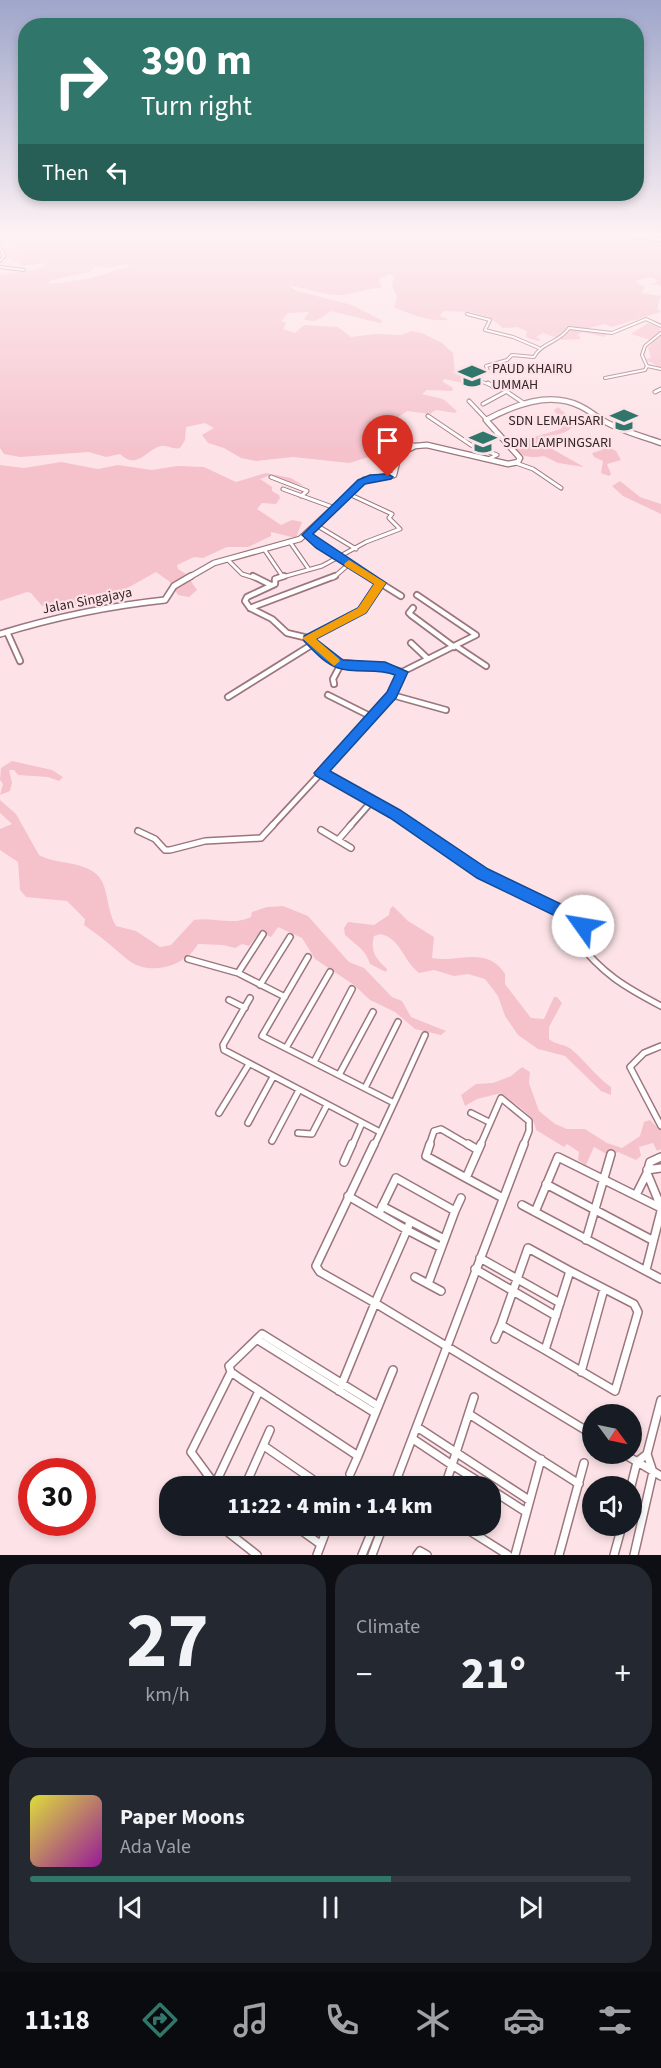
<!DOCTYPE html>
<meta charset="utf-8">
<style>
:root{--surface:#171b24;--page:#242831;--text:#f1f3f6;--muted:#9ea1a6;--line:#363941;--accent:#31766b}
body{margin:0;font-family:"Source Sans 3",sans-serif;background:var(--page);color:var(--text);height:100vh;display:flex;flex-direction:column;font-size:22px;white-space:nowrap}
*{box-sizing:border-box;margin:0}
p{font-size:20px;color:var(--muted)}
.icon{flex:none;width:33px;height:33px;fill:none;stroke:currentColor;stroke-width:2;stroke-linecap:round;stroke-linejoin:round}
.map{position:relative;height:1555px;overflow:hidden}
.details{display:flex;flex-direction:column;gap:9px;padding:9px;background:#0d0f14;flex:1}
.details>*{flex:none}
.hud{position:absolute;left:18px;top:18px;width:626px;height:183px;border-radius:24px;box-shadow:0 3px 9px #0003;background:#31766b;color:#fff;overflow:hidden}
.needle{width:39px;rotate:123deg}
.tools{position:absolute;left:582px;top:1404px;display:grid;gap:12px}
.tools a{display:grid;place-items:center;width:60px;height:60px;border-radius:50%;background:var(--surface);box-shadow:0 3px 9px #0003;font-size:30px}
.speed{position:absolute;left:18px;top:1458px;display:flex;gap:12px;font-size:30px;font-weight:700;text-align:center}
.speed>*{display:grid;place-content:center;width:78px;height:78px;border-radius:50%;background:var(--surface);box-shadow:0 3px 9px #0003;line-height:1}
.speed .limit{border:9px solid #d22;background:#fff;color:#111}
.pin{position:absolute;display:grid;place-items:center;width:51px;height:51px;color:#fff;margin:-62px -26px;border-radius:50% 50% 50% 0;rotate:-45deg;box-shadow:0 0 6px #0007}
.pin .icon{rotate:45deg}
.me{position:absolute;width:66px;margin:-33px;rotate:302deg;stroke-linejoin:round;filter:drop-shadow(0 0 4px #0008)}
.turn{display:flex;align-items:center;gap:21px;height:126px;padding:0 24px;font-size:27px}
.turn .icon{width:78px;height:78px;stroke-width:2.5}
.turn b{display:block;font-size:42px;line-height:51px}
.then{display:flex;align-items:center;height:57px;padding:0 24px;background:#0003;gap:12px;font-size:22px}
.big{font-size:45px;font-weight:800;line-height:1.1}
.details .tile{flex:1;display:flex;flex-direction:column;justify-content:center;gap:9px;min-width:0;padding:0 21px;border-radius:24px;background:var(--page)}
.details .dial{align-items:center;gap:0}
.dial b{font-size:78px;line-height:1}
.song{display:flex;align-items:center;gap:18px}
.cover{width:72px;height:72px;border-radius:9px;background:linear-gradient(135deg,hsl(60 70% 55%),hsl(300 70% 35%))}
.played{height:6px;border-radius:3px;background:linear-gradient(90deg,var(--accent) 60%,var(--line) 60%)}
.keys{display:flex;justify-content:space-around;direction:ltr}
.heat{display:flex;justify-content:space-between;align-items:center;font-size:33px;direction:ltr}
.details .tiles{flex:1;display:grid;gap:9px;grid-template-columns:1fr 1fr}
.tile:last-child{grid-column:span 2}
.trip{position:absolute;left:159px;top:1476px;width:342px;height:60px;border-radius:24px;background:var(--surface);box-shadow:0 3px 9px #0003;font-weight:800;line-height:60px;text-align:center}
.tabs{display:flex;height:96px;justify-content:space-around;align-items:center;background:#090b0e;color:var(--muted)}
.tabs .icon{width:42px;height:42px}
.tabs .current{color:var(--accent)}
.tabs b{font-size:27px;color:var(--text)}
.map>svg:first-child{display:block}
.green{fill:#f5c2cc;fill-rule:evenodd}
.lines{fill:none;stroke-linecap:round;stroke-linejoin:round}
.minor-far4-casing{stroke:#9c767d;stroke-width:4}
.minor-far3-casing{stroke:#9c767d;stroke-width:5}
.minor-far2-casing{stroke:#9c767d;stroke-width:8}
.minor-far1-casing{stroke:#9c767d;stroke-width:8}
.minor-casing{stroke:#9c767d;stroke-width:10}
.tertiary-far1-casing{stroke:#9c767d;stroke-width:7}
.tertiary-casing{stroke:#9c767d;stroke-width:8}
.minor-far4{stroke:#fff;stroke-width:2}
.minor-far3{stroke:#fff;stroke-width:3}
.minor-far2{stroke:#fff;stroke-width:4.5}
.minor-far1{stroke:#fff;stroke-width:5}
.minor{stroke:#fff;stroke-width:7}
.tertiary-far1{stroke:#fff;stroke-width:4.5}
.tertiary{stroke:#fff;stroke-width:5}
.route{fill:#1a73e8;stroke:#114b97;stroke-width:1.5}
.slow{fill:#f59e0b}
.labels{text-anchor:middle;stroke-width:4.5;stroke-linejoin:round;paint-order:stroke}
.far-poi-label{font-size:14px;fill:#342528;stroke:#fde3e7;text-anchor:start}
.far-street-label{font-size:14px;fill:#342528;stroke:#fde3e7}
</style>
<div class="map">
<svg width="661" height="1555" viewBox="0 0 661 1555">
<rect width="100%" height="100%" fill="#fde3e7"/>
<path class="green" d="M83,233H661V286L651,284L658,281L651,277L635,281L645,287L641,293L661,296L657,308L661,312L612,327L604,324L589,328L593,331L607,333L604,337L582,332L578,335L581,339L563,340L543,333L536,337L541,340L537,341L526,337L527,331L517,327L503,328L489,317L471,312L444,311L439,316L449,319C435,324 407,313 394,307L397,297L392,286L394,276L389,274L379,279L382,288C366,288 354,295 339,295C321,295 306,287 288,286L297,291L352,305L383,321L380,323L330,311C323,318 314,324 304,319L309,312L288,313L281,321L286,323L283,329L295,333L304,325L338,327L351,337L375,334L401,335L412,331L422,333L442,343L453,353L455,373L466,379L463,383L444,379L443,382L453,388L452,391L427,390L422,394L443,399L457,411L455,413L436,410L430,414L407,411L398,417L400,422L383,429L386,434L382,437L389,441L386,443L389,447L381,448L382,453L349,463L293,457L256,461L241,458L224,448L208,443L202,435L214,428L205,423L186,427L185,440L180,448C173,450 168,445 161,446C146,449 138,471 120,454L106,457L89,452L20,457L4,454L0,448V275C15,272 31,273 46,266L44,263L22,266L12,258L0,260V247L18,251L14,243L20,240L65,235L70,238ZM126,264L130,266L88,279L48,284L52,280L89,272L96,266L108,268Z
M648,323L657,326L661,330V368L646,360L651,357L648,348L654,341L631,334Z
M558,407L569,417L573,426C563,438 549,432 538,441L584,467L558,463L544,456C533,458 521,458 511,447V444L561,429L564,425L554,410Z
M604,445L616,451L621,460L607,464L611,474L609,476L601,473L603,461L594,457L592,453L602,450Z
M61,462L98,469L118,465L152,470L177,466L204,467L236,482L266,473L291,478L304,486L268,476L260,479L272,487V491L279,495L280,498L276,504L262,503L257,509L281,525L292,520L302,522L296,538L271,532V536L248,547H227L203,558L194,557L177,565L178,569L186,574L197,590L189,597L178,595L170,582L156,572L117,594L78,606L65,601L42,606L31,593L27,592L0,601V465L24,468Z
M620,481L640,497L661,504V514L623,496L612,486Z
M12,761L52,770L63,777L59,781L48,777L18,775L14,770H9L12,783L10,791L0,795L3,784L0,780L1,768Z
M0,800L16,814L39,855C58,866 95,859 104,886C108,898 109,915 116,926L136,931L160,947L171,945L194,920C214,917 232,926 251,917L252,912L267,907L283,906L308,916L349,962L364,968L392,997L402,1001L411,1017L446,1031L441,1035L415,1029L395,1012L370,1000L354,985L315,959L302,938L278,927L271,937L260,932L249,946L242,944L235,948L223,945L198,944C186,966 150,977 128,960C114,948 99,935 84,925L85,919L67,901L26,897L20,890L18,862L0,850V829L12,824L0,813Z
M393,906L408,921L434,937L432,958C458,963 487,945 505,974V984L531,1018L544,1019L554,997H557L562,1003L549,1027V1039C556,1045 565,1044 571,1049C586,1061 595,1076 611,1087V1095L601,1091L565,1056L538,1049L518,1035L505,1016L498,996L485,979L468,974L454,976L434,970L419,973C403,961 401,939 381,934L374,936C370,952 376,959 387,969L386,972L370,964C366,950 356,945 345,935L344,928L348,922L374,925L389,915L390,909Z
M522,1067L530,1072L529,1083L539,1111L555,1124L567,1129H585L607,1143L622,1148L640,1136L644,1122L650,1120L661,1131V1149L657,1151L653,1143L639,1147L641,1156L636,1160L618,1152L610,1156L594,1147L586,1165L578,1160L579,1152L567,1144L564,1147L536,1130C535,1115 512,1102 501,1093L477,1099L465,1106L461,1095L476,1084L493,1083L511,1076Z"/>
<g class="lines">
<defs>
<path id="minor-far4" d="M643,233L630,236L661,240
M0,240L10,236L51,233
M0,247L4,256L0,261
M0,267L24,270
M467,314L490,320L485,330L513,337L539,348
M661,333L645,346L642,355L647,366L661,369
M488,371L486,366L507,360L512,355L534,357C542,342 559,343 569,328L612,333L646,319L661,326
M605,378L645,370L647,366
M480,381L490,385"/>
<path id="minor-far3" d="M488,383L495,388L500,387L525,404
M655,392L661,389
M469,401L486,419
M483,404L507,391
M428,416L471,445L497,455L488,459
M396,434L415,446
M516,463L533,469L561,488
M271,477L307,491L301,496
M283,489L335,508
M316,525L356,549
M307,535L372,578
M290,542L308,568
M264,549L283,577
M227,559L242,574L255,578
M279,578L322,566L366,542L400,529L389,518L392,514L351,495
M333,578L349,564"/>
<path id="minor-far2" d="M253,576L271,585
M284,576L275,579V584L247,597L245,601L250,608L272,619L287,633L308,638L334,662L385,667L402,672
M369,576L401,596
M250,608L335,576
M413,608L409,613L411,615L454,647
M7,632L20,661
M308,638L362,610L380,583
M411,643L428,659
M456,646L486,666
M334,684L333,679L341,664
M328,695L372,717
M392,695L446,710
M228,697L313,644
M321,773L413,826
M272,826L380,709L396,688L402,672L476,635L417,595
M350,826L372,801"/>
<path id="minor-far1" d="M411,825L482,874L581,921L583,926L576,940C603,974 623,986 661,1006
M321,830L351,848
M138,831L155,839L165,850H170L205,841L261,838L273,825
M338,840L351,825
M263,934L238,973L285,997
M308,957L262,1036L394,1103L374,1146
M188,959L238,973
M260,985L290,937
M250,998L223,1045L224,1050L380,1132
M229,1000L245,1008
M661,1046L644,1053L630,1067L661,1126
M286,1048L330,972
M314,1062L352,989
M339,1075L373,1012
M365,1088L398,1022
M394,1103L425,1035
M219,1113L249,1064
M471,1113L489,1122
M248,1123L273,1077
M298,1133L312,1134L327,1105
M272,1141L299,1090
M352,1146L362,1123
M429,1146L434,1131L441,1129L470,1146
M480,1146L501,1098L529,1121V1131L523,1146"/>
<path id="minor" d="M430,1144L426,1156L466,1178
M468,1144L478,1150
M481,1144L466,1178L503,1198
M661,1157L650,1162L647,1173L661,1207
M344,1162L352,1144
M647,1170L661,1168
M546,1184L652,1240
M636,1195L647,1173
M348,1196L407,1230L375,1303L592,1434
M522,1205L661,1279
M382,1206L444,1239
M455,1211L461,1198
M535,1212L558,1157L661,1208
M379,1213L396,1178L455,1211L428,1284L415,1277
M410,1222L407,1230L440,1247
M586,1240L611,1154
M528,1248L570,1271L545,1350L501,1325Z
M480,1258L560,1303
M475,1269L556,1316
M646,1270L661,1211
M428,1284L441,1291
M495,1339L501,1325
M258,1340L375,1413
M545,1350L615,1391L638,1312L634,1304L570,1271
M231,1372L191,1452L213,1482L217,1480L259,1391
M581,1372L604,1289
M339,1391L375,1303L320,1272L316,1266L374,1144
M474,1397L452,1465L486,1486
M378,1406L262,1334L229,1366L231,1372L241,1379L358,1456L393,1370
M469,1414L579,1484
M417,1427L529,1500
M413,1439L452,1465L445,1486
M264,1446L322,1486
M624,1454L661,1476
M350,1474L358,1456
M245,1486L270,1430
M394,1486L524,1144
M631,1486L637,1462L647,1454
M490,1489L526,1512
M227,1526L229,1533L257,1555
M295,1526L320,1544
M462,1526L508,1555
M317,1555L328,1526
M362,1555L374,1526
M372,1555L383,1526
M417,1555L420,1551L427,1555
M515,1555L541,1459
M559,1555L584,1463
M614,1555L622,1526
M634,1555L653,1472L647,1454L661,1400"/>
<path id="tertiary-far1" d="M188,578L214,563L300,539L364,480L394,475L399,454L415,446L427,445L508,464L518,462L520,458L486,420C514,405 549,391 580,406C589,410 596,417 604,421C621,431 642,436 661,443"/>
<path id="tertiary" d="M0,634C55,617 108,606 165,600L174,586L191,576"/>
</defs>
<use href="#minor-far4" class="minor-far4-casing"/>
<use href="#minor-far3" class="minor-far3-casing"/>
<use href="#minor-far2" class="minor-far2-casing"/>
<use href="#minor-far1" class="minor-far1-casing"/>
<use href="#minor" class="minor-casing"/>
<use href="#tertiary-far1" class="tertiary-far1-casing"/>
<use href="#tertiary" class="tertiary-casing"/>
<use href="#minor-far4" class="minor-far4"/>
<use href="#minor-far3" class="minor-far3"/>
<use href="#minor-far2" class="minor-far2"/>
<use href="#minor-far1" class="minor-far1"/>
<use href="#minor" class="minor"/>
<use href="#tertiary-far1" class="tertiary-far1"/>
<use href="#tertiary" class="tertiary"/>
</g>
<linearGradient id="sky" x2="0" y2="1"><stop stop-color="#9fa6ca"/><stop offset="0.52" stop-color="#fef2f4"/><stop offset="1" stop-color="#fef2f4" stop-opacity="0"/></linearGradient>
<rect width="661" height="451" fill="url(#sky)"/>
<path class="route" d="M388,474L393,477L391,479L365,484L313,534L386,583L366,613L316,639L343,660L385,662L408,672L396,698L330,771L400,810L488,869L586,916L590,926L588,931H577L574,925L477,878L390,818L316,776L314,773L387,692L395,675C377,668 356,674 338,668C324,663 314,651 304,641V636L358,608L374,584L316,548L302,535L358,480L370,475Z"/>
<path class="slow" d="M349,560L386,583L366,613L316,639L339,659L340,661L334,666L302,638L358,608L374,584L345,566L344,564Z"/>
<defs>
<symbol id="school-bare" viewBox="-9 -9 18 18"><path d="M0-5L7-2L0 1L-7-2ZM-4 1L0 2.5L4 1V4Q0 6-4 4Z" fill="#31766b" stroke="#fde3e7" stroke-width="2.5" paint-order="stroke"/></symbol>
</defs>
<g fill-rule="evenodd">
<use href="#school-bare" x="453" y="357" width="38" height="38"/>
<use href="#school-bare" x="605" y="401" width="38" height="38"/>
<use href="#school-bare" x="464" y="423" width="38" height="38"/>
</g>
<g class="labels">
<g class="far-poi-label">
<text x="492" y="373">PAUD KHAIRU<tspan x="492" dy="16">UMMAH</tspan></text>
<text x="604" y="425" text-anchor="end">SDN LEMAHSARI</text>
<text x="503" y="447">SDN LAMPINGSARI</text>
</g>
<g class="far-street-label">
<text transform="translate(87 600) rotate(-11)" y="5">Jalan Singajaya</text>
</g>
</g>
</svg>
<div class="tools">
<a><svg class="needle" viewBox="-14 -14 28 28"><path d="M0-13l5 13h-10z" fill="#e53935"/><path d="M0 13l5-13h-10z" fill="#9ea1a6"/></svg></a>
<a><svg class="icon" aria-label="sound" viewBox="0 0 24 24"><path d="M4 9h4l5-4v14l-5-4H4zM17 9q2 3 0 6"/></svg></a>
</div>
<div class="speed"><div class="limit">30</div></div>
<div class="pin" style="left:388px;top:477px;background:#d93025"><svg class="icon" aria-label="arrive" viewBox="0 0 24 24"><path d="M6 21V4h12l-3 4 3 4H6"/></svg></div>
<svg class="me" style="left:583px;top:926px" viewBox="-20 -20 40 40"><circle r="19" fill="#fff"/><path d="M0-13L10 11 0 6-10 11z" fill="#1a73e8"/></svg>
<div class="trip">11:22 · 4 min · 1.4 km</div>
<div class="hud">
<div class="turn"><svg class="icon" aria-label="right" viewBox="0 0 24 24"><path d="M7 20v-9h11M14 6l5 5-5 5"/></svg><div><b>390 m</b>Turn right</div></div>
<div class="then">Then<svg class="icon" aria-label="left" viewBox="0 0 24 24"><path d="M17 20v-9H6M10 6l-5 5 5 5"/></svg></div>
</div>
</div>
<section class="details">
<div class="tiles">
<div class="tile dial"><b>27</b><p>km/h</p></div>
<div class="tile"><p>Climate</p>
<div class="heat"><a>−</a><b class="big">21°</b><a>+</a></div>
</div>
<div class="tile">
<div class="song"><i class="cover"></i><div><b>Paper Moons</b><p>Ada Vale</p></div></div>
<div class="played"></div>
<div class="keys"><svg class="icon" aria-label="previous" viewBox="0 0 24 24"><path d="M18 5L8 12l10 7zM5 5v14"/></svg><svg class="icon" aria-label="pause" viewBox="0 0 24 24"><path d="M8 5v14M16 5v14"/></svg><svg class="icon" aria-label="next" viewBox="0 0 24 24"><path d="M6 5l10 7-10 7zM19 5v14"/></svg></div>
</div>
</div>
</section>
<nav class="tabs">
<b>11:18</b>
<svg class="icon current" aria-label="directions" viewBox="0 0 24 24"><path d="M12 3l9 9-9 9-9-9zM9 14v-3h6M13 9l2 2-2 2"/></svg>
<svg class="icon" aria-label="music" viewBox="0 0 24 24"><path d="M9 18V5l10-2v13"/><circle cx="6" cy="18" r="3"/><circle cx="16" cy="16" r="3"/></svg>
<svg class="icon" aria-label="phone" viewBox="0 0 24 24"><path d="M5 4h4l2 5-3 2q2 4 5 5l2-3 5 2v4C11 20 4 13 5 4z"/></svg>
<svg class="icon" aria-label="climate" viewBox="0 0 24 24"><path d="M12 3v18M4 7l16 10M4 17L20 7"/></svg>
<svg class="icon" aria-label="car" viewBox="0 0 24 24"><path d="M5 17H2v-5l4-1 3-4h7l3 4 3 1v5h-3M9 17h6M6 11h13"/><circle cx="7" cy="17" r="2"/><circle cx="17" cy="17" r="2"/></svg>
<svg class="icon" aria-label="filters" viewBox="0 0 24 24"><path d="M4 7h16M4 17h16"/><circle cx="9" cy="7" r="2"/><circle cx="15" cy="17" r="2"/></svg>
</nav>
